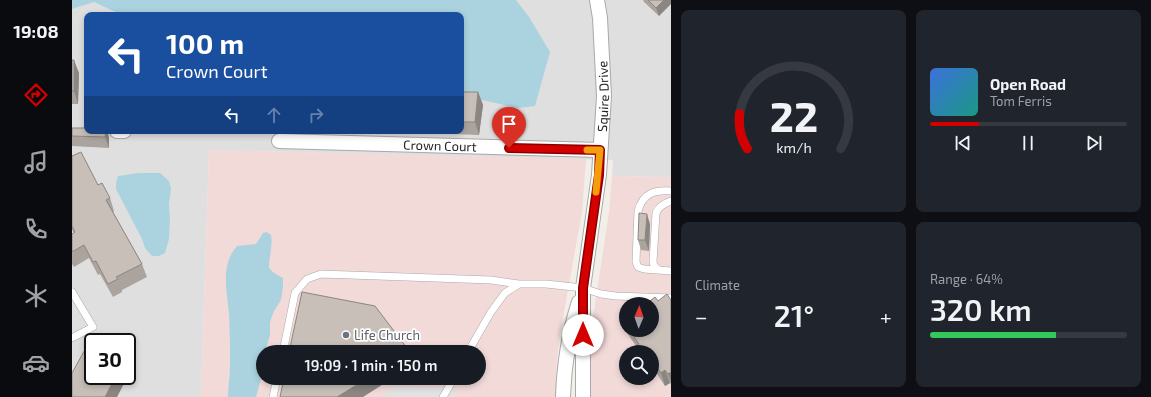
<!DOCTYPE html>
<meta charset="utf-8">
<style>
:root{--surface:#171b24;--page:#20242c;--text:#f1f3f6;--muted:#9ea1a6;--line:#363941;--accent:#d40000}
body{margin:0;font-family:"Exo 2",sans-serif;background:var(--page);color:var(--text);height:100vh;display:flex;flex-direction:column;font-size:15px;white-space:nowrap}
*{box-sizing:border-box;margin:0}
p{font-size:13px;color:var(--muted)}
.icon{flex:none;width:22px;height:22px;fill:none;stroke:currentColor;stroke-width:2;stroke-linecap:round;stroke-linejoin:round}
.map{position:relative;flex:1;overflow:hidden}
.side{display:flex;flex-direction:column;gap:10px;padding:10px;background:#0d0f14;width:480px}
.side>*{flex:none}
.guide{position:absolute;left:12px;top:12px;width:380px;height:122px;border-radius:8px;box-shadow:0 2px 6px #0003;background:#1a4fa0;color:#fff;overflow:hidden}
.needle{width:26px;rotate:2deg}
.fabs{position:absolute;left:547px;top:297px;display:grid;gap:8px}
.fabs a{display:grid;place-items:center;width:40px;height:40px;border-radius:50%;background:var(--surface);box-shadow:0 2px 6px #0003;font-size:20px}
.speed{position:absolute;left:12px;top:333px;display:flex;gap:8px;font-size:20px;font-weight:700;text-align:center}
.speed>*{display:grid;place-content:center;width:52px;height:52px;border-radius:50%;background:var(--surface);box-shadow:0 2px 6px #0003;line-height:1}
.speed .limit{border:2px solid #111;border-radius:6px;background:#fff;color:#111}
.pin{position:absolute;display:grid;place-items:center;width:34px;height:34px;color:#fff;margin:-41px -17px;border-radius:50% 50% 50% 0;rotate:-45deg;box-shadow:0 0 4px #0007}
.pin .icon{rotate:45deg}
.me{position:absolute;width:44px;margin:-22px;rotate:0deg;stroke-linejoin:round;filter:drop-shadow(0 0 3px #0008)}
.turn{display:flex;align-items:center;gap:14px;height:84px;padding:0 16px;font-size:18px}
.turn .icon{width:52px;height:52px;stroke-width:2.5}
.turn b{display:block;font-size:28px;line-height:34px}
.lanes{display:flex;align-items:center;height:38px;padding:0 16px;background:#0003;justify-content:center;gap:20px;direction:ltr}
.lanes .off{opacity:.35}
.big{font-size:30px;font-weight:600;line-height:1.1}
.side .card{flex:1;display:flex;flex-direction:column;justify-content:center;gap:6px;min-width:0;padding:0 14px;border-radius:8px;background:var(--page)}
.side .dial{align-items:center;gap:0}
.dial svg{height:104px;overflow:visible;fill:none;stroke:var(--line);stroke-width:7;stroke-linecap:round;text-anchor:middle}
.dial text{fill:var(--text);stroke:none}
.song{display:flex;align-items:center;gap:12px}
.cover{width:48px;height:48px;border-radius:6px;background:linear-gradient(135deg,hsl(220 70% 55%),hsl(170 70% 35%))}
.played{height:4px;border-radius:2px;background:linear-gradient(90deg,var(--accent) 25%,var(--line) 25%)}
.keys{display:flex;justify-content:space-around;direction:ltr}
.heat{display:flex;justify-content:space-between;align-items:center;font-size:22px;direction:ltr}
.charge{height:6px;border-radius:3px;background:linear-gradient(90deg,#34c759 64%,var(--line) 0)}
.side .tiles{flex:1;display:grid;gap:10px;grid-template-columns:repeat(2,1fr)}
.trip{position:absolute;left:184px;top:345px;width:230px;height:40px;border-radius:20px;background:var(--surface);box-shadow:0 2px 6px #0003;font-weight:600;line-height:40px;text-align:center}
main{display:flex;flex:1;min-height:0}
.menu{display:flex;flex-direction:column;width:72px;justify-content:space-around;align-items:center;background:#090b0e;color:var(--muted)}
.menu .icon{width:28px;height:28px}
.menu .active{color:var(--accent)}
.menu b{font-size:18px;color:var(--text)}
.map>svg:first-child{display:block}
.residential{fill:#e0dfdf;fill-rule:evenodd}
.commercial{fill:#f2dad9;fill-rule:evenodd}
.parking{fill:#e2e2e2}
.water{fill:#aad3df}
.lines{fill:none;stroke-linecap:round;stroke-linejoin:round}
.lane-casing{stroke:#a9a9a9;stroke-width:8}
.street-casing{stroke:#a9a9a9;stroke-width:16}
.lane{stroke:#fff;stroke-width:7}
.street{stroke:#fff;stroke-width:14}
.wall{fill:#aba49e}
.shaded-wall{fill:#8b8681}
.building{fill:#c7bfb8;stroke:#8b8681}
.route-casing{stroke:#8a0000;stroke-width:10}
.route{stroke:#d40000;stroke-width:7}
.slow{stroke:#f59e0b;stroke-width:7}
.worship-dot{fill:#6b7280;stroke:#fff;stroke-width:1.5}
.labels{text-anchor:middle;stroke-width:3.5;stroke-linejoin:round;paint-order:stroke}
.street-label{font-size:13px;fill:#222;stroke:#fff}
.worship-label{font-size:13px;fill:#5b616d;stroke:#fff;text-anchor:start}
</style>
<main>
<nav class="menu">
<b>19:08</b>
<svg class="icon active" aria-label="directions" viewBox="0 0 24 24"><path d="M12 3l9 9-9 9-9-9zM9 14v-3h6M13 9l2 2-2 2"/></svg>
<svg class="icon" aria-label="music" viewBox="0 0 24 24"><path d="M9 18V5l10-2v13"/><circle cx="6" cy="18" r="3"/><circle cx="16" cy="16" r="3"/></svg>
<svg class="icon" aria-label="phone" viewBox="0 0 24 24"><path d="M5 4h4l2 5-3 2q2 4 5 5l2-3 5 2v4C11 20 4 13 5 4z"/></svg>
<svg class="icon" aria-label="climate" viewBox="0 0 24 24"><path d="M12 3v18M4 7l16 10M4 17L20 7"/></svg>
<svg class="icon" aria-label="car" viewBox="0 0 24 24"><path d="M5 17H2v-5l4-1 3-4h7l3 4 3 1v5h-3M9 17h6M6 11h13"/><circle cx="7" cy="17" r="2"/><circle cx="17" cy="17" r="2"/></svg>
</nav>
<div class="map">
<svg width="599" height="397" viewBox="0 0 599 397">
<rect width="100%" height="100%" fill="#f2efe9"/>
<path class="residential" d="M0,0H599V177L540,176L541,160L137,150L129,397H0ZM15,15H389V131H15ZM21,342H55V376H21Z"/>
<path class="commercial" d="M137,150L514,159L510,212L487,340L484,371V397H129ZM191,352H407V378H191Z
M540,176L599,177V397H517L520,324L537,212ZM554,304H580V330H554ZM554,352H580V378H554Z"/>
<path class="parking" d="M324,386L384,389L383,397H306Z"/>
<path class="water" d="M0,0H444L457,17L478,52L463,106L446,108L410,100H389V15H50L22,2L0,9Z
M67,173H88L97,181L99,188L97,204L98,220L97,239L93,253L87,256H80L73,248L70,239L44,189V183L46,176Z
M195,232L199,235C201,245 197,257 197,268L202,273L211,278V287L209,300L202,311L198,322V335L193,352H191L190,375L184,397H156C156,387 158,376 158,366C158,349 158,331 157,314C155,291 148,265 165,246L184,244L191,233Z"/>
<g class="lines">
<defs>
<path id="lane" d="M599,191C582,190 571,193 566,211L564,262L566,267L572,269L599,271
M587,270L582,266L581,262L584,213C587,206 592,204 599,201
M0,292L21,327L0,338
M211,352L223,293L235,279L249,274L419,280L447,284
M396,352L419,312L433,293L447,284H474L511,288L529,294L544,296L599,298
M201,397L205,378
M371,397L382,378"/>
<g id="street">
<path d="M45,131H52"/>
<path id="s1" d="M207,141L528,150"/>
<path d="M491,397C492,364 497,333 507,302"/>
<path id="s2" d="M511,397V288L527,175L532,96L528,18L525,0"/>
</g>
</defs>
<use href="#lane" class="lane-casing"/>
<use href="#street" class="street-casing"/>
<use href="#lane" class="lane"/>
<use href="#street" class="street"/>
</g>
<path class="wall" d="M571,0H599L587,16L572,2Z
M0,60L7,73L6,104H0Z
M389,92H406L411,105L407,135L306,131H389Z
M0,128L37,137V148L0,146Z
M0,156L38,198L42,211L41,212L70,264L75,277L50,290V292L41,297L28,274L26,275L17,258L2,267L0,264V234L2,233L0,230Z
M578,224L577,251L569,250L566,240Z
M599,300V384L598,383L593,386L581,368L580,369V352L564,346L555,333L550,320L554,318V330H580L586,301Z"/>
<path class="shaded-wall" d="M592,0H599V4L587,16L584,8Z
M2,60L7,73L6,104L2,91Z
M406,92L411,105L407,135L403,122Z
M34,131H35L37,137V148L33,137Z
M575,214L578,224L577,251L573,240Z
M593,370L598,383L593,386L589,373Z
M599,372V382L596,374Z
M44,376H54L55,378L45,397H33Z
M296,378H321L291,397H265Z"/>
<path class="building" d="M576,0H592L584,8Z
M0,60H2V91H0Z
M389,92H406L403,122H389Z
M15,127V131H34L33,137L0,136V128H11Z
M9,152L26,185L30,183L38,198L34,200L70,264L44,277L46,279L36,284L24,261L21,262L12,245L0,252V234L3,232L0,226V156Z
M567,213L575,214L573,240H566Z
M230,292L303,306L338,352H217Z
M595,294L599,300V372L596,374L593,370L589,373L580,361V352H554L567,344L557,330H580V304H574L583,297L586,301Z
M554,318V326L550,320Z
M15,346L21,349V376H44L33,397H0V373Z
M212,378H296L265,397H208Z"/>
<g class="lines">
<defs>
<path id="route" d="M437,148L528,150L527,175L511,288V335"/>
</defs>
<use href="#route" class="route-casing"/>
<use href="#route" class="route"/>
<path class="slow" d="M515,150H528L524,192"/>
</g>
<circle class="worship-dot" cx="274" cy="335" r="4"/>
<g class="labels">
<g class="street-label">
<text dy="5" stroke="none"><textPath href="#s2" startOffset="302">Squire Drive</textPath></text>
<text dy="5" stroke="none"><textPath href="#s1" startOffset="161">Crown Court</textPath></text>
</g>
<g class="worship-label">
<text x="282" y="340">Life Church</text>
</g>
</g>
</svg>
<div class="fabs">
<a><svg class="needle" viewBox="-14 -14 28 28"><path d="M0-13l5 13h-10z" fill="#e53935"/><path d="M0 13l5-13h-10z" fill="#9ea1a6"/></svg></a>
<a><svg class="icon" aria-label="search" viewBox="0 0 24 24"><circle cx="10" cy="10" r="6"/><path d="M15 15l6 6"/></svg></a>
</div>
<div class="speed"><div class="limit">30</div></div>
<div class="pin" style="left:437px;top:148px;background:#d93025"><svg class="icon" aria-label="arrive" viewBox="0 0 24 24"><path d="M6 21V4h12l-3 4 3 4H6"/></svg></div>
<svg class="me" style="left:511px;top:335px" viewBox="-20 -20 40 40"><circle r="19" fill="#fff"/><path d="M0-13L10 11 0 6-10 11z" fill="#d40000"/></svg>
<div class="trip">19:09 · 1 min · 150 m</div>
<div class="guide">
<div class="turn"><svg class="icon" aria-label="left" viewBox="0 0 24 24"><path d="M17 20v-9H6M10 6l-5 5 5 5"/></svg><div><b>100 m</b>Crown Court</div></div>
<div class="lanes"><svg class="icon" aria-label="left" viewBox="0 0 24 24"><path d="M17 20v-9H6M10 6l-5 5 5 5"/></svg><svg class="icon off" aria-label="ahead" viewBox="0 0 24 24"><path d="M12 20V5M6 11l6-6 6 6"/></svg><svg class="icon off" aria-label="right" viewBox="0 0 24 24"><path d="M7 20v-9h11M14 6l5 5-5 5"/></svg></div>
</div>
</div>
<section class="side">
<div class="tiles">
<div class="card dial"><svg viewBox="0 0 100 80">
<path d="M14 69A42 42 0 1 1 86 69"/>
<path d="M14 69A42 42 0 0 1 8 42" stroke="#d40000"/>
<text x="50" y="56" font-size="32" font-weight="700">22</text>
<text x="50" y="72" font-size="11">km/h</text>
</svg></div>
<div class="card">
<div class="song"><i class="cover"></i><div><b>Open Road</b><p>Tom Ferris</p></div></div>
<div class="played"></div>
<div class="keys"><svg class="icon" aria-label="previous" viewBox="0 0 24 24"><path d="M18 5L8 12l10 7zM5 5v14"/></svg><svg class="icon" aria-label="pause" viewBox="0 0 24 24"><path d="M8 5v14M16 5v14"/></svg><svg class="icon" aria-label="next" viewBox="0 0 24 24"><path d="M6 5l10 7-10 7zM19 5v14"/></svg></div>
</div>
<div class="card"><p>Climate</p>
<div class="heat"><a>−</a><b class="big">21°</b><a>+</a></div>
</div>
<div class="card"><p>Range · 64%</p><b class="big">320 km</b><div class="charge"></div></div>
</div>
</section>
</main>
